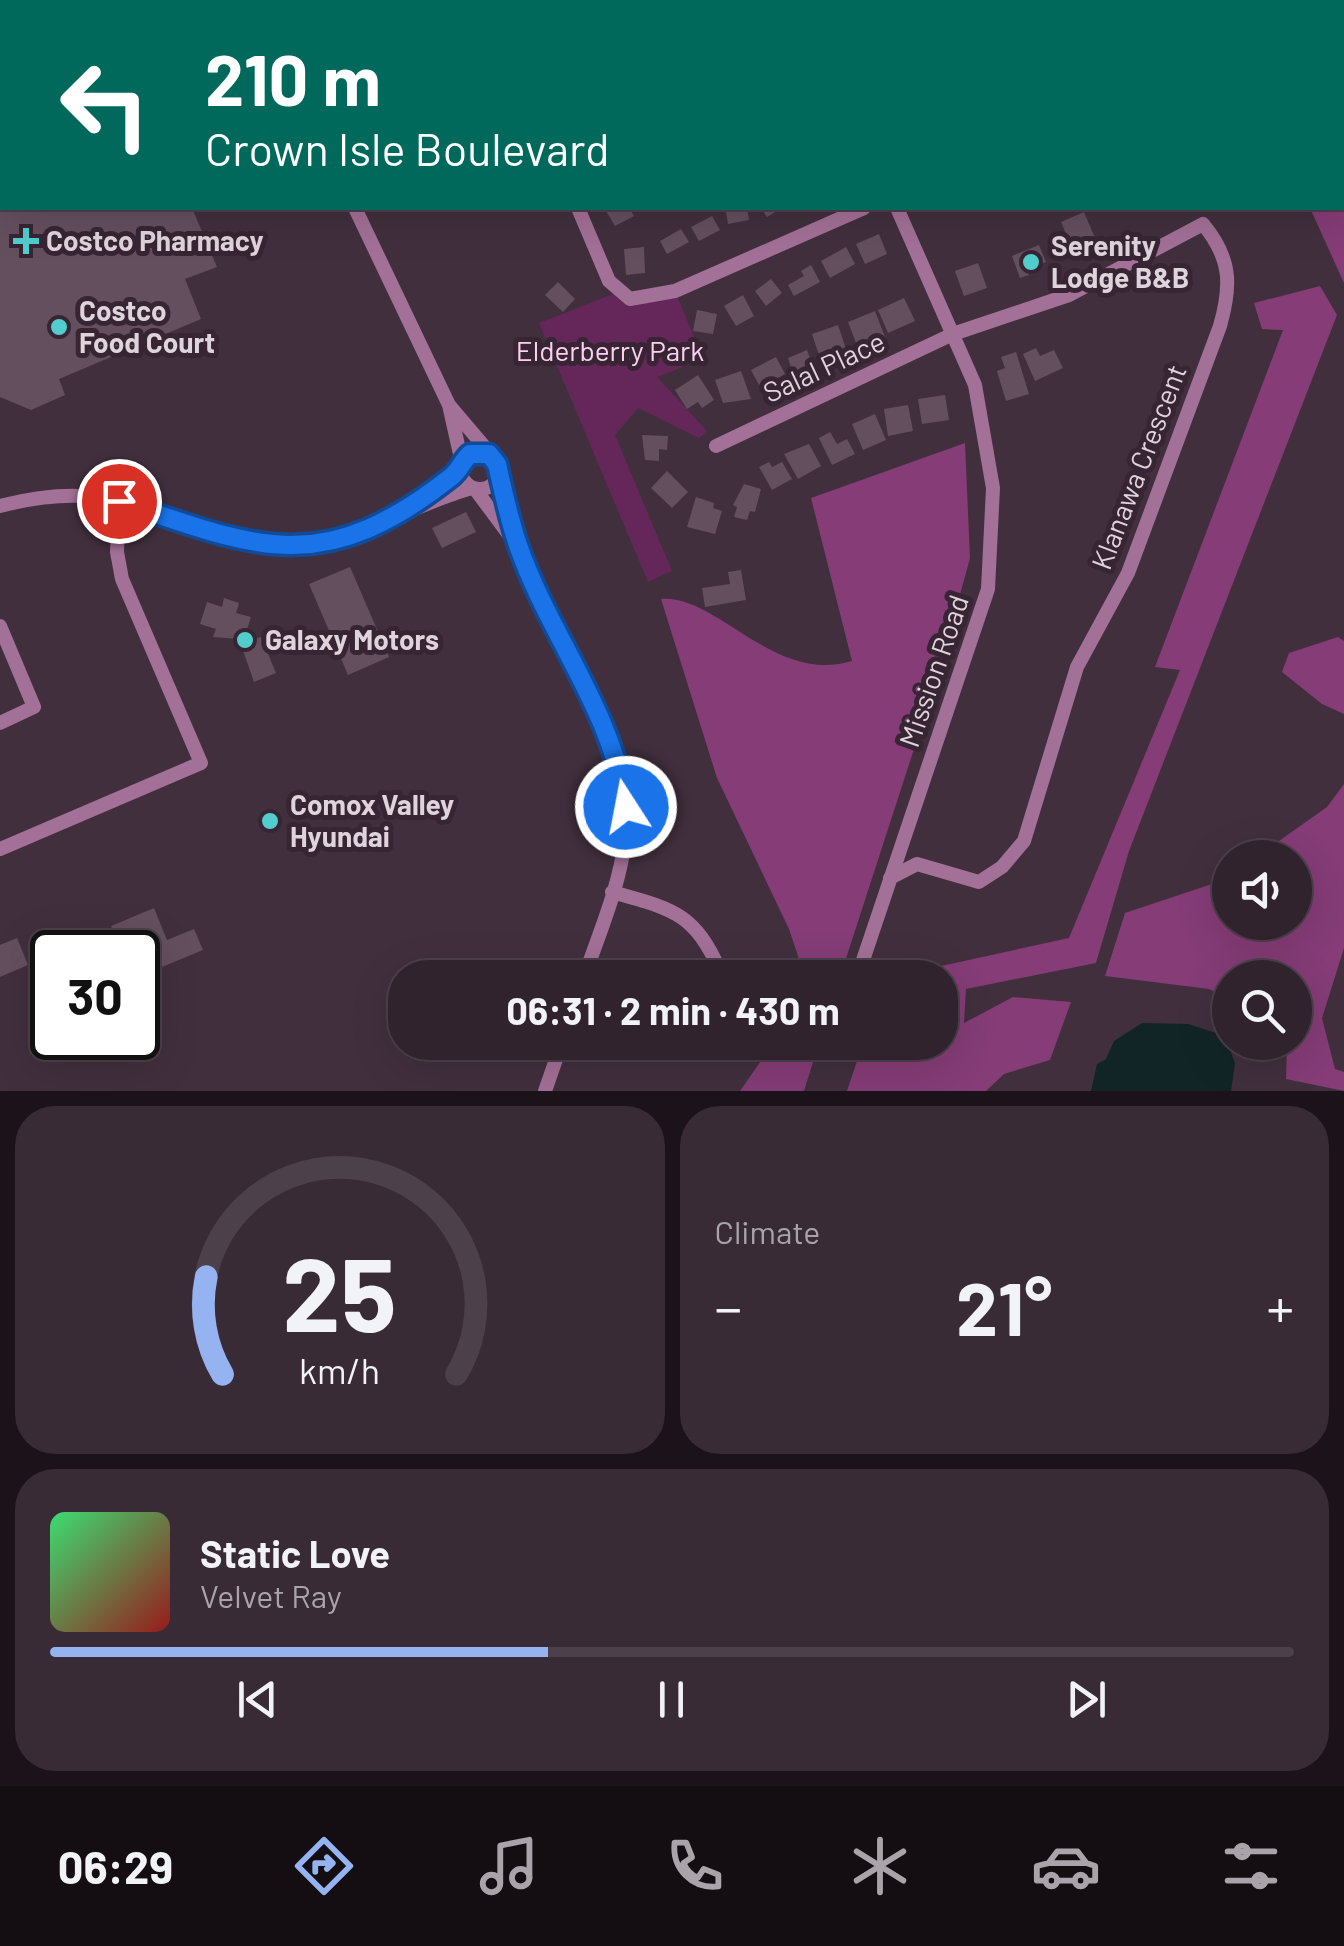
<!DOCTYPE html>
<meta charset="utf-8">
<style>
:root{--surface:#31232e;--page:#392b36;--text:#f1f3f6;--muted:#a8a4aa;--line:#4c404a;--accent:#95b2f1}
body{margin:0;font-family:Barlow,sans-serif;background:var(--page);color:var(--text);height:100vh;display:flex;flex-direction:column;font-size:38px;white-space:nowrap}
*{box-sizing:border-box;margin:0}
p{font-size:32px;color:var(--muted)}
.icon{flex:none;width:55px;height:55px;fill:none;stroke:currentColor;stroke-width:2;stroke-linecap:round;stroke-linejoin:round}
.map{position:relative;height:1091px;overflow:hidden}
.sheet{display:flex;flex-direction:column;gap:15px;padding:15px;background:#1b1319;flex:1}
.sheet>*{flex:none}
.guide{position:absolute;left:0px;top:0px;width:1345px;height:210px;box-shadow:0 10px 40px #0002,0 0 0 2px var(--line);background:#00695c;color:#fff;overflow:hidden}
.buttons{position:absolute;left:1212px;top:840px;display:grid;gap:20px}
.buttons a{display:grid;place-items:center;width:100px;height:100px;border-radius:50%;background:var(--surface);box-shadow:0 10px 40px #0002,0 0 0 2px var(--line);font-size:50px}
.speed{position:absolute;left:30px;top:930px;display:flex;gap:20px;font-size:50px;font-weight:700;text-align:center}
.speed>*{display:grid;place-content:center;width:130px;height:130px;border-radius:50%;background:var(--surface);box-shadow:0 10px 40px #0002,0 0 0 2px var(--line);line-height:1}
.speed .limit{border:5px solid #111;border-radius:15px;background:#fff;color:#111}
.pin{position:absolute;display:grid;place-items:center;width:85px;height:85px;color:#fff;margin:-42px;border:5px solid #fff;border-radius:50%;box-shadow:0 2px 10px #0007}
.me{position:absolute;width:110px;margin:-55px;rotate:349deg;stroke-linejoin:round;filter:drop-shadow(0 0 8px #0008)}
.turn{display:flex;align-items:center;gap:35px;height:210px;padding:0 40px;font-size:45px}
.turn .icon{width:130px;height:130px;stroke-width:2.5}
.turn b{display:block;font-size:70px;line-height:85px}
.big{font-size:75px;font-weight:700;line-height:1.1}
.sheet .widget{flex:1;display:flex;flex-direction:column;justify-content:center;gap:15px;min-width:0;padding:0 35px;border-radius:40px;background:var(--page)}
.sheet .dial{align-items:center;gap:0}
.dial svg{height:260px;overflow:visible;fill:none;stroke:var(--line);stroke-width:7;stroke-linecap:round;text-anchor:middle}
.dial text{fill:var(--text);stroke:none}
.song{display:flex;align-items:center;gap:30px}
.cover{width:120px;height:120px;border-radius:15px;background:linear-gradient(135deg,hsl(140 70% 55%),hsl(0 70% 35%))}
.played{height:10px;border-radius:5px;background:linear-gradient(90deg,var(--accent) 40%,var(--line) 40%)}
.keys{display:flex;justify-content:space-around;direction:ltr}
.heat{display:flex;justify-content:space-between;align-items:center;font-size:55px;direction:ltr}
.sheet .tiles{flex:1;display:grid;gap:15px;grid-template-columns:1fr 1fr}
.widget:last-child{grid-column:span 2}
.trip{position:absolute;left:388px;top:960px;width:570px;height:100px;border-radius:40px;background:var(--surface);box-shadow:0 10px 40px #0002,0 0 0 2px var(--line);font-weight:700;line-height:100px;text-align:center}
.menu{display:flex;height:160px;justify-content:space-around;align-items:center;background:#140e12;color:var(--muted)}
.menu .icon{width:70px;height:70px}
.menu .active{color:var(--accent)}
.menu b{font-size:45px;color:var(--text)}
.map>svg:first-child{display:block}
.green{fill:#65275a}
.forest{fill:#853c77}
.water{fill:#122526}
.building{fill:#644f5e}
.lines{fill:none;stroke-linecap:round;stroke-linejoin:round}
.minor{stroke:#a37097;stroke-width:14}
.route-casing{stroke:#114b97;stroke-width:25}
.route{stroke:#1a73e8;stroke-width:18}
.poi-dot{fill:#52cdce;stroke:#372533;stroke-width:4}
.labels{text-anchor:middle;stroke-width:10;stroke-linejoin:round;paint-order:stroke}
.poi-label{font-size:28px;font-weight:bold;fill:#dfd3dc;stroke:#372533;text-anchor:start}
.park-label{font-size:28px;fill:#fbd1f0;stroke:#372533}
.street-label{font-size:28px;fill:#dfd3dc;stroke:#372533}
</style>
<div class="map">
<svg width="1344" height="1091" viewBox="0 0 1344 1091">
<rect width="100%" height="100%" fill="#412f3d"/>
<path class="green" d="M675,291L703,359L657,377L707,431L699,438L638,408L615,435L672,571L648,582L539,323L618,292Z"/>
<path class="forest" d="M1215,0H1344V283L1310,208H1342V2Z
M1320,286L1337,315L1129,851L1096,963L966,989L964,1023L1013,997L1071,1002L1050,1060L1004,1074L986,1091H847L863,1043L940,1042V978L891,977L1069,938L1180,670L1155,667L1283,330L1262,329L1254,303Z
M965,443L970,558L939,672L840,977H805L789,929L717,778L661,599C717,594 774,685 852,661L811,498Z
M1338,637L1344,641V714L1322,704L1282,672L1289,653Z
M1344,784V948L1322,1018L1335,1069L1344,1072V1091L1286,1079L1287,1043L1295,1042V978H1230V999L1209,989L1105,976L1125,913L1215,883L1230,874V922H1295V858L1256,857L1327,807Z
M774,1042L819,1043L804,1091H740Z"/>
<path class="water" d="M1142,1023L1188,1024L1225,1036L1235,1063L1231,1091H1091L1097,1064L1106,1059L1114,1041Z"/>
<path class="building" d="M0,208H192L217,267L185,279L201,319L59,379L65,395L31,410L0,397Z
M612,208H629L634,216L615,226L606,211Z
M747,208L749,220L728,224L726,212Z
M761,208H782L767,217Z
M1084,212L1096,240L1073,250L1061,222Z
M712,216L720,230L699,241L691,227Z
M681,229L689,242L667,254L660,241Z
M879,234L887,254L865,264L856,244Z
M1039,245L1046,262L1027,269L1029,275L1020,278L1012,256Z
M644,247L645,273L626,275L624,249Z
M846,247L855,264L830,278L821,261Z
M978,263L987,288L964,296L955,271Z
M811,265L820,282L794,296L788,285L804,276L801,271Z
M771,279L782,293L766,306L755,291Z
M558,282L575,299L563,312L545,295Z
M743,295L754,316L736,326L724,306Z
M904,298L915,321L888,333L878,310Z
M697,310L717,314L713,334L693,331Z
M875,311L885,337L858,348L848,322Z
M838,325L848,355L820,358L812,334Z
M1036,348L1040,356L1054,350L1063,368L1035,381L1023,354Z
M807,350L815,371L795,379L788,358Z
M1016,352L1029,394L1006,401L997,371L1005,368L1001,357Z
M776,357L785,374L774,380L778,387L764,394L751,370Z
M741,371L751,399L723,403L715,380Z
M698,375L714,400L702,408L698,402L687,409L675,390Z
M945,395L949,420L922,424L918,399Z
M908,405L913,431L888,436L884,409Z
M875,414L886,440L863,450L852,424Z
M830,432L837,444L847,439L855,454L832,465L819,438Z
M642,435L668,436L667,450L659,449V461L645,460Z
M809,444L821,466L798,479L784,454Z
M769,462L772,467L782,462L792,479L772,490L759,467Z
M667,471L688,492L672,508L651,488Z
M744,484L761,489L755,512L750,511L747,520L734,517L737,507L733,505Z
M696,497L714,503L713,508L722,511L715,534L687,527Z
M466,512L476,532L442,548L432,528Z
M350,567L389,657L348,675L309,584Z
M741,570L746,600L705,607L702,588L730,584L728,572Z
M224,598L239,603L236,613L251,617L247,629L251,640L261,637L276,673L254,682L239,639L213,637L216,629L200,624L207,602L222,607Z
M154,908L167,940L194,929L203,950L138,977V952H98L96,947L116,938L111,926Z
M17,938L28,965L0,977V945Z"/>
<g class="lines">
<path class="minor" d="M491,0L492,2
M698,0L702,2
M809,0L810,2
M909,0L910,2
M638,2L644,0
M355,208L449,405
M578,208L609,281L630,299L675,291L864,208
M716,446L953,334L1069,295L1203,224C1231,258 1232,284 1220,326L1128,573L1077,667L1024,841L1002,867L979,882L917,864L890,878
M461 470a19 19 0 1 1 38 0a19 19 0 1 1-38 0Z
M462,463L449,405L494,458
M475,489L519,548L498,470
M417,500L461,468
M0,506C39,496 82,491 122,502C176,518 227,545 284,548C343,551 415,502 473,488
M519,548C559,631 635,745 625,839C620,886 599,933 584,978
M0,626L34,707L0,723
M0,849L201,763L122,579L117,552L119,501
M612,892C672,909 694,912 720,971
M857,978L988,589L993,488L975,385L897,208
M545,1091L562,1042"/>
</g>
<g class="lines">
<defs>
<path id="route" d="M119,501C258,549 323,578 451,477C460,470 462,461 470,454H489L497,464C503,491 509,519 518,545C549,635 613,711 626,807"/>
</defs>
<use href="#route" class="route-casing"/>
<use href="#route" class="route"/>
</g>
<g class="poi-dot">
<path d="M21 226h10v10h10v10h-10v10h-10v-10h-10v-10h10z"/>
<circle cx="1031" cy="262" r="10"/>
<circle cx="59" cy="327" r="10"/>
<circle cx="245" cy="640" r="10"/>
<circle cx="270" cy="821" r="10"/>
</g>
<g class="labels">
<g class="poi-label">
<text x="46" y="251">Costco Pharmacy</text>
<text x="1051" y="256">Serenity<tspan x="1051" dy="32">Lodge B&amp;B</tspan></text>
<text x="79" y="321">Costco<tspan x="79" dy="32">Food Court</tspan></text>
<text x="265" y="650">Galaxy Motors</text>
<text x="290" y="815">Comox Valley<tspan x="290" dy="32">Hyundai</tspan></text>
</g>
<g class="park-label">
<text x="610" y="361">Elderberry Park</text>
</g>
<g class="street-label">
<text transform="translate(824 367) rotate(-25)" y="10">Salal Place</text>
<text transform="translate(1139 467) rotate(-69)" y="10">Klanawa Crescent</text>
<text transform="translate(934 671) rotate(-71)" y="10">Mission Road</text>
</g>
</g>
</svg>
<div class="buttons">
<a><svg class="icon" aria-label="sound" viewBox="0 0 24 24"><path d="M4 9h4l5-4v14l-5-4H4zM17 9q2 3 0 6"/></svg></a>
<a><svg class="icon" aria-label="search" viewBox="0 0 24 24"><circle cx="10" cy="10" r="6"/><path d="M15 15l6 6"/></svg></a>
</div>
<div class="speed"><div class="limit">30</div></div>
<div class="pin" style="left:119px;top:501px;background:#d93025"><svg class="icon" aria-label="arrive" viewBox="0 0 24 24"><path d="M6 21V4h12l-3 4 3 4H6"/></svg></div>
<svg class="me" style="left:626px;top:807px" viewBox="-20 -20 40 40"><circle r="17" fill="#1a73e8" stroke="#fff" stroke-width="3"/><path d="M0-11L8 9 0 5-8 9z" fill="#fff"/></svg>
<div class="trip">06:31 · 2 min · 430 m</div>
<div class="guide">
<div class="turn"><svg class="icon" aria-label="left" viewBox="0 0 24 24"><path d="M17 20v-9H6M10 6l-5 5 5 5"/></svg><div><b>210 m</b>Crown Isle Boulevard</div></div>
</div>
</div>
<section class="sheet">
<div class="tiles">
<div class="widget dial"><svg viewBox="0 0 100 80">
<path d="M14 69A42 42 0 1 1 86 69"/>
<path d="M14 69A42 42 0 0 1 9 39" stroke="#95b2f1"/>
<text x="50" y="56" font-size="32" font-weight="700">25</text>
<text x="50" y="72" font-size="11">km/h</text>
</svg></div>
<div class="widget"><p>Climate</p>
<div class="heat"><a>−</a><b class="big">21°</b><a>+</a></div>
</div>
<div class="widget">
<div class="song"><i class="cover"></i><div><b>Static Love</b><p>Velvet Ray</p></div></div>
<div class="played"></div>
<div class="keys"><svg class="icon" aria-label="previous" viewBox="0 0 24 24"><path d="M18 5L8 12l10 7zM5 5v14"/></svg><svg class="icon" aria-label="pause" viewBox="0 0 24 24"><path d="M8 5v14M16 5v14"/></svg><svg class="icon" aria-label="next" viewBox="0 0 24 24"><path d="M6 5l10 7-10 7zM19 5v14"/></svg></div>
</div>
</div>
</section>
<nav class="menu">
<b>06:29</b>
<svg class="icon active" aria-label="directions" viewBox="0 0 24 24"><path d="M12 3l9 9-9 9-9-9zM9 14v-3h6M13 9l2 2-2 2"/></svg>
<svg class="icon" aria-label="music" viewBox="0 0 24 24"><path d="M9 18V5l10-2v13"/><circle cx="6" cy="18" r="3"/><circle cx="16" cy="16" r="3"/></svg>
<svg class="icon" aria-label="phone" viewBox="0 0 24 24"><path d="M5 4h4l2 5-3 2q2 4 5 5l2-3 5 2v4C11 20 4 13 5 4z"/></svg>
<svg class="icon" aria-label="climate" viewBox="0 0 24 24"><path d="M12 3v18M4 7l16 10M4 17L20 7"/></svg>
<svg class="icon" aria-label="car" viewBox="0 0 24 24"><path d="M5 17H2v-5l4-1 3-4h7l3 4 3 1v5h-3M9 17h6M6 11h13"/><circle cx="7" cy="17" r="2"/><circle cx="17" cy="17" r="2"/></svg>
<svg class="icon" aria-label="filters" viewBox="0 0 24 24"><path d="M4 7h16M4 17h16"/><circle cx="9" cy="7" r="2"/><circle cx="15" cy="17" r="2"/></svg>
</nav>
